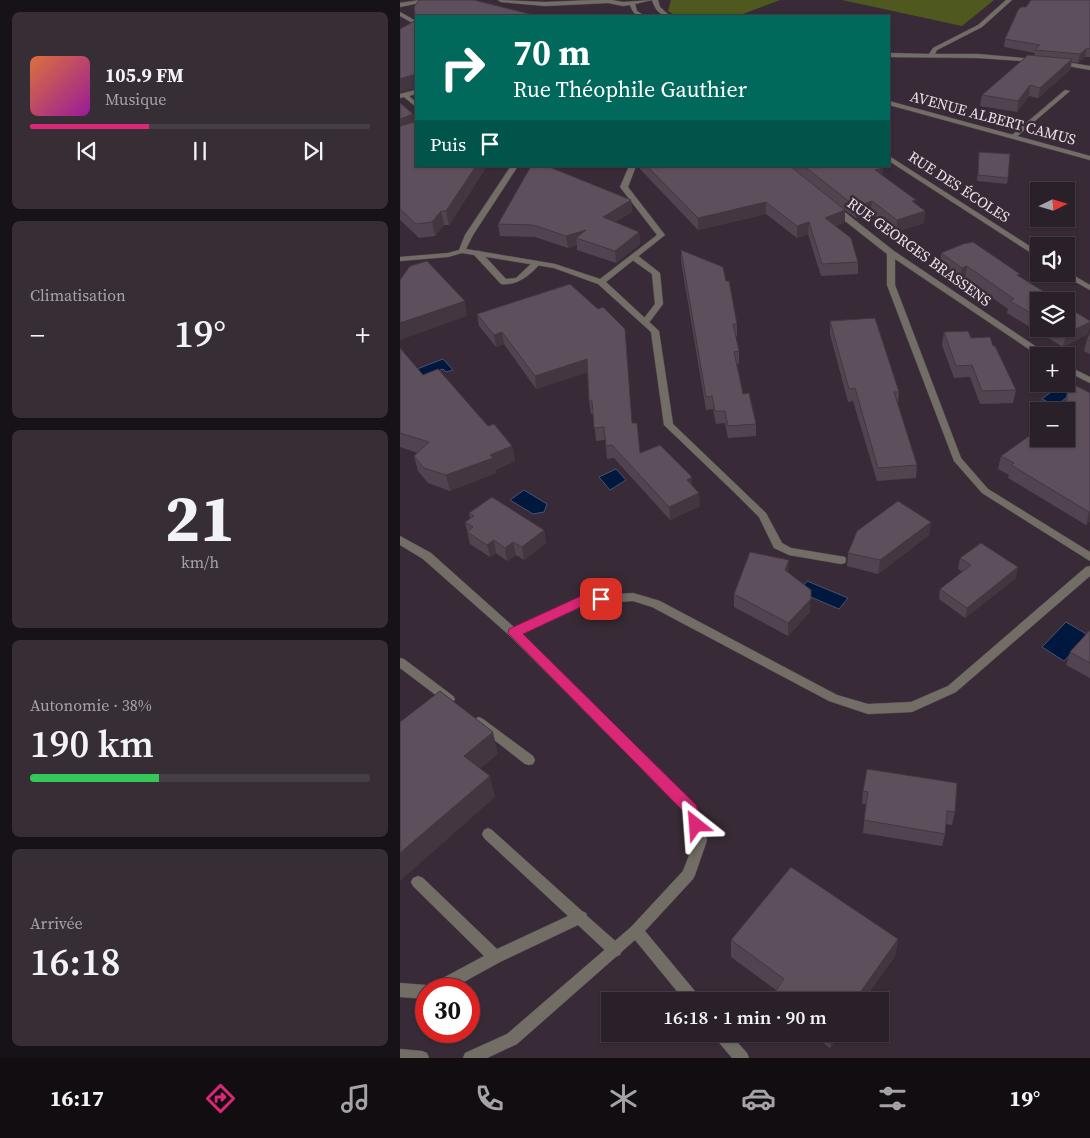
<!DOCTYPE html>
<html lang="fr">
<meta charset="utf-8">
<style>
:root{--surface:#2a2029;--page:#362d35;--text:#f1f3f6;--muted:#a5a3a8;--line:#463e46;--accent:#db2777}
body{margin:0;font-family:"Source Serif 4",serif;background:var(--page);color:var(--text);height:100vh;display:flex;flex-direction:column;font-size:19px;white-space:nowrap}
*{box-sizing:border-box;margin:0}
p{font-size:16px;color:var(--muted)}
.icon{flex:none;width:28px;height:28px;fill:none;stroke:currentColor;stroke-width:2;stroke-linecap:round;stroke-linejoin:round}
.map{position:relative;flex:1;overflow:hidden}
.details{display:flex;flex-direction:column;gap:12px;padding:12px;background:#171217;width:400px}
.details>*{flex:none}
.guide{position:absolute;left:15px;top:15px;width:475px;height:152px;border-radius:0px;box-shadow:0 1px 4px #0004,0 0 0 1px var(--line);background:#00695c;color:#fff;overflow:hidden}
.needle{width:32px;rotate:85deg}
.fabs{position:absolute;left:630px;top:182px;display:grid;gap:10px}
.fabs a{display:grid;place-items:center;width:45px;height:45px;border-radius:0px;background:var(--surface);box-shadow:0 1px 4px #0004,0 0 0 1px var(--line);font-size:25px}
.speed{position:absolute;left:15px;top:978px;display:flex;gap:10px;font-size:25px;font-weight:700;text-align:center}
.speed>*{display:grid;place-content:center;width:65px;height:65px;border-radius:50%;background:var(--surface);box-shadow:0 1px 4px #0004,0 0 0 1px var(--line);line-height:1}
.speed .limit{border:8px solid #d22;background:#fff;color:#111}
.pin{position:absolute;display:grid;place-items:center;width:42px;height:42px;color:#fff;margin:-21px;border-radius:10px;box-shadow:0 2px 8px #0006}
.me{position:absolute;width:55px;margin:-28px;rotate:332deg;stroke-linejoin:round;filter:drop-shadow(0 0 4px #0008)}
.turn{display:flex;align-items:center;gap:18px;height:105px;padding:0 15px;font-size:22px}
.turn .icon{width:65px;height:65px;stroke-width:2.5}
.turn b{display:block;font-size:35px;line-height:42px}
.then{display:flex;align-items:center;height:48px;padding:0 15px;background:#0003;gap:10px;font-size:19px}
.big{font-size:38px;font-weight:600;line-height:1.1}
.details .widget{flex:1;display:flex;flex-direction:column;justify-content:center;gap:8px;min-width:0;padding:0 18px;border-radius:8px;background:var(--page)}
.details .dial{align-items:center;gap:0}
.dial b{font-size:65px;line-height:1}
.song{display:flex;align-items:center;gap:15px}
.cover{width:60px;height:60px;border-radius:8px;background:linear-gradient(135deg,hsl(20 70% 55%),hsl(300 70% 35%))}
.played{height:5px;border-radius:2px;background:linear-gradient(90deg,var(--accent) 35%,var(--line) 35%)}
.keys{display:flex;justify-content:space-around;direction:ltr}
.heat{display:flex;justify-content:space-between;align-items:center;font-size:28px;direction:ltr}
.charge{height:8px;border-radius:4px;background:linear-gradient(90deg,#34c759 38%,var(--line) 0)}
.trip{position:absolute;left:201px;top:992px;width:288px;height:50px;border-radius:0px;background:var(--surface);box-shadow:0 1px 4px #0004,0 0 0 1px var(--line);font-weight:600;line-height:50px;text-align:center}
.menu{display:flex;height:80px;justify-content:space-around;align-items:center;background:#110d10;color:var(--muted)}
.menu .icon{width:35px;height:35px}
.menu .current{color:var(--accent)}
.menu b{font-size:22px;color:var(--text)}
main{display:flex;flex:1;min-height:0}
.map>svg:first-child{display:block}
.green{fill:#4f581e}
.water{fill:#00173e;stroke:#465371}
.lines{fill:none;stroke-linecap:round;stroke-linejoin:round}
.service-casing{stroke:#544853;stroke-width:1}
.minor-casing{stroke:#544853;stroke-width:1}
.tertiary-casing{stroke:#544853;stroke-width:1}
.service{fill:#726e66;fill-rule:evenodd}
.minor{fill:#726e66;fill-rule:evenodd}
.tertiary{fill:#726e66;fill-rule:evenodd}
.wall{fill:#514450}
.shaded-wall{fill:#423741}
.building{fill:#5e4f5d;stroke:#423741}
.route{fill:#db2777;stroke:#8e194d}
.labels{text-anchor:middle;stroke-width:5;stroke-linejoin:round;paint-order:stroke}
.far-street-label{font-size:15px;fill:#e8e0e8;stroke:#382b37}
</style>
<main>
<section class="details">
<div class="widget">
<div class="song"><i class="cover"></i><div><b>105.9 FM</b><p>Musique</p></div></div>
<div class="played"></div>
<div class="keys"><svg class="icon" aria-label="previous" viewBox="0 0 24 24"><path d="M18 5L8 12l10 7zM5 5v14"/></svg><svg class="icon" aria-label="pause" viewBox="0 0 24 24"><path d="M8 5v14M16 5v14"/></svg><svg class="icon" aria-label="next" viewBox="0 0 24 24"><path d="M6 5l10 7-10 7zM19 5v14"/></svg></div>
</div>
<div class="widget"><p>Climatisation</p>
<div class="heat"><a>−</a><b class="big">19°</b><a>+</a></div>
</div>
<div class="widget dial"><b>21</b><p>km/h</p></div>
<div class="widget"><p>Autonomie · 38%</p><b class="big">190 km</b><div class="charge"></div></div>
<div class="widget"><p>Arrivée</p><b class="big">16:18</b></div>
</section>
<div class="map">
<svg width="690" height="1058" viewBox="0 0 690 1058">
<rect width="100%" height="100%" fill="#382b37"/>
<path class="green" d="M271,0H380L338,16H276L268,11Z
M442,0H594L562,26Z"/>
<path class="water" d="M43,359L53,370L46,372L43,369L23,376L17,369Z
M660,385L673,392L656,406L642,399Z
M216,469L226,480L210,490L199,477Z
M124,490L147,504L144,512L133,514L110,500Z
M407,581L448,598L439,609L399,592Z
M666,622L688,635L664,661L642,647Z"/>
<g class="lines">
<defs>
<path id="service" d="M0,12L16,21V25L0,16Z
M16,90V94L9,96L16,102V107L4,97L0,98V94Z
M665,90L670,91L615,138H611V136Z
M74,251H80L106,279L116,278L134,261H137L141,263C130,275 118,286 101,284L74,255Z
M231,255H237L260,273L263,304L248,324H245L241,322L255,304L252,274L231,259Z
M341,491L344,492L366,513L382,543L391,548L445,557L446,560L445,563L441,564L389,555L374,548L359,517L336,494Z
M0,658L4,659L53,696L55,699L53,702L49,704L45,702L0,668Z
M79,717L83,719L133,756L135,760L133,764L129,765L125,764L75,725L73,722L75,719Z
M88,828L92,830L182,911L186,913L187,916L220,945L222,950L220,955L215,957L210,955L178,925L100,962L51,989H26V999L0,997V983L26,985L31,987L32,984L84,956L13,886L11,882L13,878L18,876L23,878L97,949L168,916L84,838L82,834L84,830Z"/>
<path id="minor" d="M606,0H612L582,27L537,50L535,54H578L634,59L636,60V62L578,58L489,57V53L529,54L533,48L578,25Z
M659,61L690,66V70L657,64L656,63Z
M489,156L639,252V258L489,161Z
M111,166H118L73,235L66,249L155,264L200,279L257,235L220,187L229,166H236L228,187L265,235L206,282L259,331L273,424L344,492L346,494L344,496H338L264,425L251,332L198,284L154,268L62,253L48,257L0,261V257L48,253L59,250L65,235Z
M431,206H437L494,251L647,354L648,356H639L495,259V285L561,458L588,489L690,552V561L582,493L554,461L487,285V254L431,210Z
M666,271L690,285V290L663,275L666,274Z
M666,365L690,377V383L666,371Z
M0,536L31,553L115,628L185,596L233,593L260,601L437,695L468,704L511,702L548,686L686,567L690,566V576L556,692L512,712L468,714L429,701L252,607L233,601L187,604L122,634L295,806L307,840L295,875L293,879L245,931L299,996L301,1001H285L235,940L117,1044L87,1058H63L65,1053L107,1034L231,927L283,871L295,840L286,813L110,636L23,559L0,545Z
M314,1034H330L347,1053L349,1058H332L316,1039Z
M0,1049L22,1051L27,1053L29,1058H0Z"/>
<path id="tertiary" d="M21,0H34L0,7V3Z
M98,0L145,2L195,0H212L223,2L252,0L235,4L237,11L245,16C235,16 233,13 230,5L223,6L208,3L145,6L101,2Z
M252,0H258L260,7L270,16C259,16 255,9 252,0Z
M489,101L690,156V160L489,105Z"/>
</defs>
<use href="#service" class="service-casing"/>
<use href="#minor" class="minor-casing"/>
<use href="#tertiary" class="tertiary-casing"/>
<use href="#service" class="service"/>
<use href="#minor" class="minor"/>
<use href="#tertiary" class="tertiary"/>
</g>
<path class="wall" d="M690,0V57H685L678,63L672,62L670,70L638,98L629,96L617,112L580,106L582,95L634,55L635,53L604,47L605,39L626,7Z
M0,103L13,114L14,120L16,166H87L49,225H44L35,236L19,238L0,220Z
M579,152L608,178L607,184L577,181Z
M240,166H480L483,168L482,175L516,204L525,211L524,223L496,232L471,213L456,218L442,208L445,222L435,226L458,262V274L421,276L408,234L397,238L366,214L298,230L240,169Z
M231,200L232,212L215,222L239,232L240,244L216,263L177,250V245L168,248L135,237L100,236L98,224Z
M281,250L337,324V336H336L339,351V364H336L343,394L356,424V436L328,438L325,423L316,424L313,409L306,410L281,261Z
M541,253L619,277L639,301V329H666L690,321V326L688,334L663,347L607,313L608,309L565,278L560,280L540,265Z
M170,284L232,423L240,453L292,485L300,506L270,520L214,458L207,459L205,440L196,441L193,414H191L189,401L188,372L136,389L104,344L96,347L79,326L77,314Z
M430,321L499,392L498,404L517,465L516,478L477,481L453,401L448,402L430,334Z
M544,332L571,338L593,346L616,390L613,403L580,404L570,377L554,378L542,345Z
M690,333V354L684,351L687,339Z
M0,348L23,375L112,446L115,461L95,470L96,473L50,491L28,483L18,471L14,456L18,453L0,447Z
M667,393H690V521L686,525L608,478L609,475L598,469L601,456L666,439V411H664V406Z
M69,513L144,530L146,543L124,560L116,555L107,561L96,553L90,557L70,544L65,522L70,519Z
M531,522L529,535L478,574L447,566L448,553Z
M560,558L616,578L565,618L539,599L540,589L563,572L558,569Z
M388,573L410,612L388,636L334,607V594Z
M690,630V678L666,665L670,652Z
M463,791L555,812L552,825L546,824L545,834L542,846L463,833L466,804H462Z
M498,939L495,956L463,1001H375L376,990L331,957V940Z
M411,1034H440L430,1048Z"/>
<path class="shaded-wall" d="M687,48L685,57L678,63L680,54Z
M672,59L670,70L638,98L640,88Z
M16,74V88L0,92V79Z
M630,85L629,96L617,112L618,101Z
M13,114L16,127L0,132V119Z
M76,166H87L49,225L46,211Z
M483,168L482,180L475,170Z
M231,200L232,212L204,229L203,217Z
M472,201L471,213L456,218V207Z
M366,202V214L298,230V218Z
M445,210V222L424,229L425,218Z
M41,211L44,225L35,236L32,222Z
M525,211L524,223L496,232L497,220Z
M409,222L408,234L397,238V226Z
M186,230L176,238L177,245L168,248L166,236Z
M239,232L240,244L216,263L215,251Z
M567,266L565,278L560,280L562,268Z
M65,301L67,316L0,340V323Z
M690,322V326L688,334L663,347L666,334Z
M102,332L104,344L96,347L94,335Z
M187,359L188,372L136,389L135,376Z
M112,446L115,461L95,470L96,473L50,491L46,475L90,455Z
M292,477V490L287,480Z
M299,493L300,506L270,520L269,507Z
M690,511V521L686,525L689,512Z
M531,522L529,535L478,574L480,560Z
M144,530L146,543L124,560L122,547Z
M94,540L96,553L90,557L87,545Z
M113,542L116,555L107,561L105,548Z
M389,560L388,573L385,570Z
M618,567L616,578L565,618L567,608Z
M411,599L410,612L388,636V623Z
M93,732L98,754L70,777L64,756Z
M90,776L95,797L0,881V853Z
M498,939L495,956L463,1001H454Z
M432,1034H440L430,1048Z"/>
<path class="building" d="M19,0H74L138,16H16V74L0,79V29L16,20L14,7Z
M631,0H690V49L687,48L680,54L635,50L640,45L605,39L618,10L621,7H626Z
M628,55L672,59L640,88L630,85L618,101L582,95Z
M0,103L13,114L0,119Z
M15,116L16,117V166H76L46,211H41L32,222L16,224L0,209V126L14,122Z
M579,152L610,154L608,178L578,175Z
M131,166H147L231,200L203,217L239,232L215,251L176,238L186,230L166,236L133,225L98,224Z
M247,166H390L445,210L425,218L451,238L458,262L422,264L409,222L397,226L366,202L298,218Z
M404,166H480L483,168L475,170L516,200L512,201L525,211L497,220L472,201L456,207Z
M573,242L620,274L617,275L659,301H639V318L610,301L614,299L567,266L562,268L541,253L563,244Z
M281,250L323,267L326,281H329L337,324H333L339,351L334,352L339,375L343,394L349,393L356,424L328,426L325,411H315L312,396L306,397Z
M27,261L65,301L0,323V280L10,266Z
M170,284L198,309L203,307L225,329L232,423H237L240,453L260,445L292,477L287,480L299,493L269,507L212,445L206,446L204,427L194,428L192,401H189L187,359L135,376L102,332L94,335L77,314Z
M666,306L690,321V322L666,334L657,329H666Z
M475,318L499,392H494L517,465L478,468L455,388L449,389L430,321Z
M568,331L571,338L590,337L593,346H595L616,390L582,391L572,365L556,366L544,332Z
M690,333V341L687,339Z
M0,348L23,375L38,369L88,426L94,424L112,446L90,455L93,458L46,475L24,468L14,456L29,442L0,433Z
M677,386L690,393V511L689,512L611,465L614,463L601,456L639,429V439H666V423H668L667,393Z
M92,497L144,530L122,547L113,542L105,548L94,540L87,545L67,532L73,527L65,522L74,516L69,513Z
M498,501L531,522L480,560L448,553L457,531Z
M581,543L618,567L567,608L540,589L571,565L560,558Z
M350,552L389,560L385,570L411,590V599L388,623L334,594Z
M690,630V663L670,652Z
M40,691L93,732L64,756L90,776L0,853V722Z
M467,769L557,783L555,812L547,811L545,834L464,820L468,792L463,791Z
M391,867L498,939L454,1001H390L376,991L384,979L331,940Z"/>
<path class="route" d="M201,594L207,599L205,602L187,604L123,634L296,805L303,825L301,829L296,831L291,829L285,813L108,633L109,629L181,596Z"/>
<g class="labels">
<g class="far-street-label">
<text transform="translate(593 118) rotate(15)" y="5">AVENUE ALBERT CAMUS</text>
<text transform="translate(559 187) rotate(33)" y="5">RUE DES ÉCOLES</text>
<text transform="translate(519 252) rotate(36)" y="5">RUE GEORGES BRASSENS</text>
</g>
</g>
</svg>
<div class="fabs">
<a><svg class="needle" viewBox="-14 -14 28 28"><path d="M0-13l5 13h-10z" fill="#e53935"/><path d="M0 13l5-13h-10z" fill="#a5a3a8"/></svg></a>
<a><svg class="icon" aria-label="sound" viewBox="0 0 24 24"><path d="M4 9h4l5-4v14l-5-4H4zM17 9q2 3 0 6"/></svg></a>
<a><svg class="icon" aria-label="layers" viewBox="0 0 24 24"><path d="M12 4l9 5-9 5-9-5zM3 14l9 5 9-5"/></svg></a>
<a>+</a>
<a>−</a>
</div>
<div class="speed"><div class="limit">30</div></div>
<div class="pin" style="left:201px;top:599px;background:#d93025"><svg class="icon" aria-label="arrive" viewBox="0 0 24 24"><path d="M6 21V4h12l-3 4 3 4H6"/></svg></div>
<svg class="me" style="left:296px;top:825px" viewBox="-20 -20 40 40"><path d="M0-17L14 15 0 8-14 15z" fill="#db2777" stroke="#fff" stroke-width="4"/></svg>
<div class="trip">16:18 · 1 min · 90 m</div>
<div class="guide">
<div class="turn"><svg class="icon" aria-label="right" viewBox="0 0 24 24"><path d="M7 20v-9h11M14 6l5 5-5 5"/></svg><div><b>70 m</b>Rue Théophile Gauthier</div></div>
<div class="then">Puis<svg class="icon" aria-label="arrive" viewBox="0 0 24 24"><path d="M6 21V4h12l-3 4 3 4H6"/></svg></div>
</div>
</div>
</main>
<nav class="menu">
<b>16:17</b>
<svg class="icon current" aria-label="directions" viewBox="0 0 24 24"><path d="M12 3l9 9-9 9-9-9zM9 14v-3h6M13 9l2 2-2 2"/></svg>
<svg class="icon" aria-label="music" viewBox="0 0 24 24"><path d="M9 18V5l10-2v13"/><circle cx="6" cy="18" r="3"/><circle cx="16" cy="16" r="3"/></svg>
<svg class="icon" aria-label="phone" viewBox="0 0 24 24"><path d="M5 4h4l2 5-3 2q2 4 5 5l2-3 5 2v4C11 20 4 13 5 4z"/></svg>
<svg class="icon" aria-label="climate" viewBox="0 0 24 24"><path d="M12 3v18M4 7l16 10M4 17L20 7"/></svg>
<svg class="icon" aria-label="car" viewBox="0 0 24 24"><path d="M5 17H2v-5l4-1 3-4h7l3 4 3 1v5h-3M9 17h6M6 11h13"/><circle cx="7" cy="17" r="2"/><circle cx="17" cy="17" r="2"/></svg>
<svg class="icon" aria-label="filters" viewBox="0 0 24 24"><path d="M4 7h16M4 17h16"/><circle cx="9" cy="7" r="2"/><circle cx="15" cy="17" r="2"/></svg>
<b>19°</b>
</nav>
